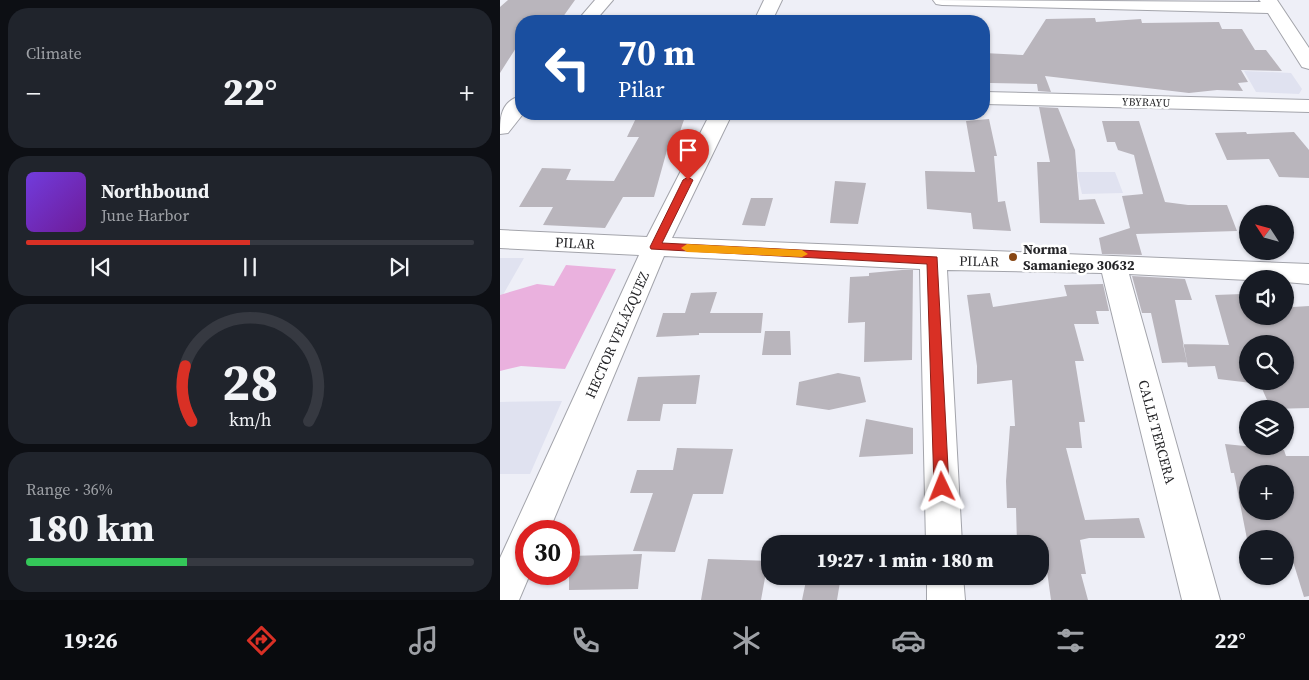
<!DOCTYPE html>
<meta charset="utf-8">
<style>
:root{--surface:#171b24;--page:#20242c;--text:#f1f3f6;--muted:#9ea1a6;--line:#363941;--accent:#d93025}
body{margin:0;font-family:"Source Serif 4",serif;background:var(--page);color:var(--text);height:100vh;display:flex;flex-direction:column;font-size:19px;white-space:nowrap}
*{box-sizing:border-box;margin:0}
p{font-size:16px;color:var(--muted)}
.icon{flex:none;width:28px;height:28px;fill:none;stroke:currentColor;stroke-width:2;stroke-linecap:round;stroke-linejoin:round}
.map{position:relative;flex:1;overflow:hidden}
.drawer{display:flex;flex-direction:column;gap:8px;padding:8px;background:#0d0f14;width:500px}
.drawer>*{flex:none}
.banner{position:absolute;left:15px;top:15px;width:475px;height:105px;border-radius:20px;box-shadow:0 1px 4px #0004;background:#1a4fa0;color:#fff;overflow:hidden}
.needle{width:32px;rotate:306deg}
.fabs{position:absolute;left:739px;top:205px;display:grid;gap:10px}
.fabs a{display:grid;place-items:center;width:55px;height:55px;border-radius:50%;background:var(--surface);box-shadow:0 1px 4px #0004;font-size:25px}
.speed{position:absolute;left:15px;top:520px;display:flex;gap:10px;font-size:25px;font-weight:700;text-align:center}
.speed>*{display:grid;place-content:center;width:65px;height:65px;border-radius:50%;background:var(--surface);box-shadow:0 1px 4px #0004;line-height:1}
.speed .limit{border:8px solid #d22;background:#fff;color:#111}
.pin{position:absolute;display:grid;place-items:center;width:42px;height:42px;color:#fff;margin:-51px -21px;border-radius:50% 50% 50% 0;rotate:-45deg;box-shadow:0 0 5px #0007}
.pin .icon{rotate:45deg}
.me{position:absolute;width:55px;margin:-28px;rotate:358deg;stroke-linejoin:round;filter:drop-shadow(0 0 4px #0008)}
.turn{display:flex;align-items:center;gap:18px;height:105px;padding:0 20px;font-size:22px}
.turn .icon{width:65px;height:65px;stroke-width:2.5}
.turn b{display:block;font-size:35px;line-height:42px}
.big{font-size:38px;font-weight:800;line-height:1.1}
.drawer .widget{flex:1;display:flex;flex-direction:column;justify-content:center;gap:8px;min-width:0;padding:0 18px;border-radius:20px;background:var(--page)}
.drawer .dial{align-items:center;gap:0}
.dial svg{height:130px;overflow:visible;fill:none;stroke:var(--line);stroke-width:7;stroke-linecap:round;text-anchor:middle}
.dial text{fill:var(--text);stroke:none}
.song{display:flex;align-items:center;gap:15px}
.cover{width:60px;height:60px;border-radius:8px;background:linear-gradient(135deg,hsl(260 70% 55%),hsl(280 70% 35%))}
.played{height:5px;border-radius:2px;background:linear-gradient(90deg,var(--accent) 50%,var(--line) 50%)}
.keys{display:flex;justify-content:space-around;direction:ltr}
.heat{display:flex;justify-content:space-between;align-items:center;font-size:28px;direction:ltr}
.charge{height:8px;border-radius:4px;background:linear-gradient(90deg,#34c759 36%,var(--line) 0)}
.trip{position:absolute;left:261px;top:535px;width:288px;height:50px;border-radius:20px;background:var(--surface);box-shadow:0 1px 4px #0004;font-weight:800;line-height:50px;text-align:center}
.tabs{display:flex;height:80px;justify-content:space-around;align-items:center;background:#090b0e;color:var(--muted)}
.tabs .icon{width:35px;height:35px}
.tabs .on{color:var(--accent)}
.tabs b{font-size:22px;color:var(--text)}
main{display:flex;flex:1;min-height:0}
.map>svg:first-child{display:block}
.built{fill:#e0e2f0}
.green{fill:#eab1de}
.building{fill:#b9b5bc;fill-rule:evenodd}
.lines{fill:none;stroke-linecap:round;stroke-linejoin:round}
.minor-casing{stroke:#a3a4ab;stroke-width:2}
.minor{fill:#fff;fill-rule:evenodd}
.route{fill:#d93025;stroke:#8d1f18}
.slow{fill:#f59e0b}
.poi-dot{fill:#874613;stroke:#fff;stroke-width:2}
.labels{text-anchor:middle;stroke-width:5;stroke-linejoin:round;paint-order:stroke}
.far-street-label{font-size:11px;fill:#262629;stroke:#fff}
.street-label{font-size:14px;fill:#262629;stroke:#fff}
.poi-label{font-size:14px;font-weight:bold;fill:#262629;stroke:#fff;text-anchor:start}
</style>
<main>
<section class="drawer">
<div class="widget"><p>Climate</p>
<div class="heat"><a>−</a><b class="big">22°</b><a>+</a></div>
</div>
<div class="widget">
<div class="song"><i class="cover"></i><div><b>Northbound</b><p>June Harbor</p></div></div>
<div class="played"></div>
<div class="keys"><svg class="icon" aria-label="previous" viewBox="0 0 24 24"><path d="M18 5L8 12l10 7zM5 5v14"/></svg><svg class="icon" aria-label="pause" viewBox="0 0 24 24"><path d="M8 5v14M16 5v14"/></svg><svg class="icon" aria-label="next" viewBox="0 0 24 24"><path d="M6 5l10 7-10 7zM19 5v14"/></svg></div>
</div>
<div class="widget dial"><svg viewBox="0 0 100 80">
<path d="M14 69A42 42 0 1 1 86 69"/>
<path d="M14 69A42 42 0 0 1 10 35" stroke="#d93025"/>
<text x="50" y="56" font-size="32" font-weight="700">28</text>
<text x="50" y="72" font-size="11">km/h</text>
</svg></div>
<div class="widget"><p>Range · 36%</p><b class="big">180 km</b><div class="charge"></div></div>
</section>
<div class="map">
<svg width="809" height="600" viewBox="0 0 809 600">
<rect width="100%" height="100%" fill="#eeeff7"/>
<path class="built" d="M744,71L791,73L802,89L799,94L756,92Z
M577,172H615L623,193L582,194Z
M0,258H24L0,300Z
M62,401L30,474H0V402Z"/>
<path class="green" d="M66,265L116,269L65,369L21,366L0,371V295L37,284L54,286Z"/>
<path class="building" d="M8,0H75L60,21H21V40L0,73V7Z
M595,18L596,22L641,19L642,23L719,22L722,29H742L755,50H766L782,71L741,70L748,82L738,83L743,91L717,90L689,93L545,76L551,92L538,91L537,84L490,83L484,53L523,55L546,19Z
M539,107L558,108L575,150L579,200L595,199L605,224L540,223L537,162H550Z
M138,114H186L177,140L169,143L154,197H123L105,228L43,225L53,207H19L42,168L71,169L66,180L114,181L139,137H127Z
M489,119L497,156H494L498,202L505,201L511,231L473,229L471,213L427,209L425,171L475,172L466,121Z
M602,121H639L665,202L688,205H727L737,231L636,234L642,255L602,254L599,238L630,228L622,196L643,194L634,155L618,150L615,142H607Z
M746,132L747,134L794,132L809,150V178L779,177L769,159L727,160L715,133Z
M335,181L366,183L358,224L330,223Z
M251,198H273L265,226L242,225Z
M402,270H413L412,360L364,362L365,322L348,323L350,277L369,276V273Z
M632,276L685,279L692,300H675L687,362L662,363L651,313H642Z
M603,284L609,311H596L599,324H574L584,361H575L585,422H579L582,448H566L585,520L639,518L645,538H589L580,540L586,574H581L588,600H551L543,542L517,544L516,508H507L506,481L510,426H515L512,380L477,384V366L467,295L490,293L493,307L567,296L564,285Z
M217,292L210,313H263L261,333H199V335L156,337L163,313H185L191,293Z
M742,294L744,300H748V316H785V300H789L793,307L809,306V408L771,409L760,384L718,379L715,366L688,367L683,344L729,345L715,295ZM748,344H785V381H748Z
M265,331H290L291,355H262Z
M338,373L360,377L366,402L329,410L296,405L299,382Z
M200,375L196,404H163L160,421H127L138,377Z
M366,419L413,428V454L359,457Z
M725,444L784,450L786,456H809V596L804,597L786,539H747L734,473H731ZM748,474H785V511H748Z
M177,448L233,449L223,494H193L175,552L133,551L153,493H130L137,470H173Z
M142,554L138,589L69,590V556Z
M208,559L268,561L261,600H201Z
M307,576H341L337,600H302Z"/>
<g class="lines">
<defs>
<path id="minor" d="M95,0H113L95,21H77Z
M264,0H282L272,21H254Z
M433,0L761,2L759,0H777L809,48V69L802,67L768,13L442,5L436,4Z
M484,92L809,100V112L484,104Z
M21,96L23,114L8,133L0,134C0,117 1,101 21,96Z
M210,114H232L172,238L809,264V284L785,282V279L748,280L629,274L720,600H682L602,273L447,270L462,544H426L420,269L164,256L49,531H26V574H30L19,600H0V558L139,255L0,248V230L147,237Z
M427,576H463L465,600H427Z"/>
</defs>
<use href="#minor" class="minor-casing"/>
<use href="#minor" class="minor"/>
</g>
<path class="route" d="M188,177L193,180L162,243L437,257L449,487L446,492L442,493L437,492L434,487L427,264L151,249L150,247L183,180Z"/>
<path class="slow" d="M187,244L302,250L308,254L302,257L187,252L181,248Z"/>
<circle class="poi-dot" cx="513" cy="257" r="5"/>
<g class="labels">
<g class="far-street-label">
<text transform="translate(646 102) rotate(2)" y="4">YBYRAYU</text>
</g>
<g class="street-label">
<text transform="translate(75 243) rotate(3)" y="5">PILAR</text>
<text transform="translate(479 261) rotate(1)" y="5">PILAR</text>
<text transform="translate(117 335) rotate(-66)" y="5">HECTOR VELÁZQUEZ</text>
<text transform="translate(657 432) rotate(75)" y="5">CALLE TERCERA</text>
</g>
<g class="poi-label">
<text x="523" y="254">Norma<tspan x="523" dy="16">Samaniego 30632</tspan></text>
</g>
</g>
</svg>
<div class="fabs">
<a><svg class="needle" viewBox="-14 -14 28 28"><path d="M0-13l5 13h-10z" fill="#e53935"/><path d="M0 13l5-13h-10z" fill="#9ea1a6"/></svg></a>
<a><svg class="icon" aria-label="sound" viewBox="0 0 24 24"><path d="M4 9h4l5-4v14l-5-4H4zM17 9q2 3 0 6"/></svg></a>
<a><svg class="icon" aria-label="search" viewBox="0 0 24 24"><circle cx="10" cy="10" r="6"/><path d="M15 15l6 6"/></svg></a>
<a><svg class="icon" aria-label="layers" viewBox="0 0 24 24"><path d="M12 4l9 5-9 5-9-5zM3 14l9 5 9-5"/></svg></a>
<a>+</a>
<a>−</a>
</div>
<div class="speed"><div class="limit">30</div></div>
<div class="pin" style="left:188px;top:180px;background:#d93025"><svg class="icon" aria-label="arrive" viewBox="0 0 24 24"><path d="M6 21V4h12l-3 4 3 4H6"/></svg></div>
<svg class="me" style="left:442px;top:487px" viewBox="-20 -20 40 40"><path d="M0-17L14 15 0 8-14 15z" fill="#d93025" stroke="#fff" stroke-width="4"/></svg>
<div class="trip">19:27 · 1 min · 180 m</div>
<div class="banner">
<div class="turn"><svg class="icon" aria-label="left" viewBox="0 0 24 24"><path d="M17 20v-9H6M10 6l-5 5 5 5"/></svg><div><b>70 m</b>Pilar</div></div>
</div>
</div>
</main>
<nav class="tabs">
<b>19:26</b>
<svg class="icon on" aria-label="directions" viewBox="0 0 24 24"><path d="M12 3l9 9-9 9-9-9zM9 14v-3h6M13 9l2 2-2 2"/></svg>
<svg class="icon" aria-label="music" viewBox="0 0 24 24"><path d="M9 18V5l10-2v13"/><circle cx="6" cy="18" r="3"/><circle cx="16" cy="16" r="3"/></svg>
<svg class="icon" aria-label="phone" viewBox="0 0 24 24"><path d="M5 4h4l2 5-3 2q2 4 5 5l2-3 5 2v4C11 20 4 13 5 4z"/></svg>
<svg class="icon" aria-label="climate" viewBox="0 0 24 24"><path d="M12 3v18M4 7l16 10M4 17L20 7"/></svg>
<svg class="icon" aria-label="car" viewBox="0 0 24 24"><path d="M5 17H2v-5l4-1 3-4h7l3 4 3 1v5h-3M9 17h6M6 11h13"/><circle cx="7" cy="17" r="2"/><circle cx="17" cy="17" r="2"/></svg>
<svg class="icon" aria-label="filters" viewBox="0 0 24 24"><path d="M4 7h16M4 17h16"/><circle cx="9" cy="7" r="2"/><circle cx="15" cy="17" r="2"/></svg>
<b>22°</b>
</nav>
